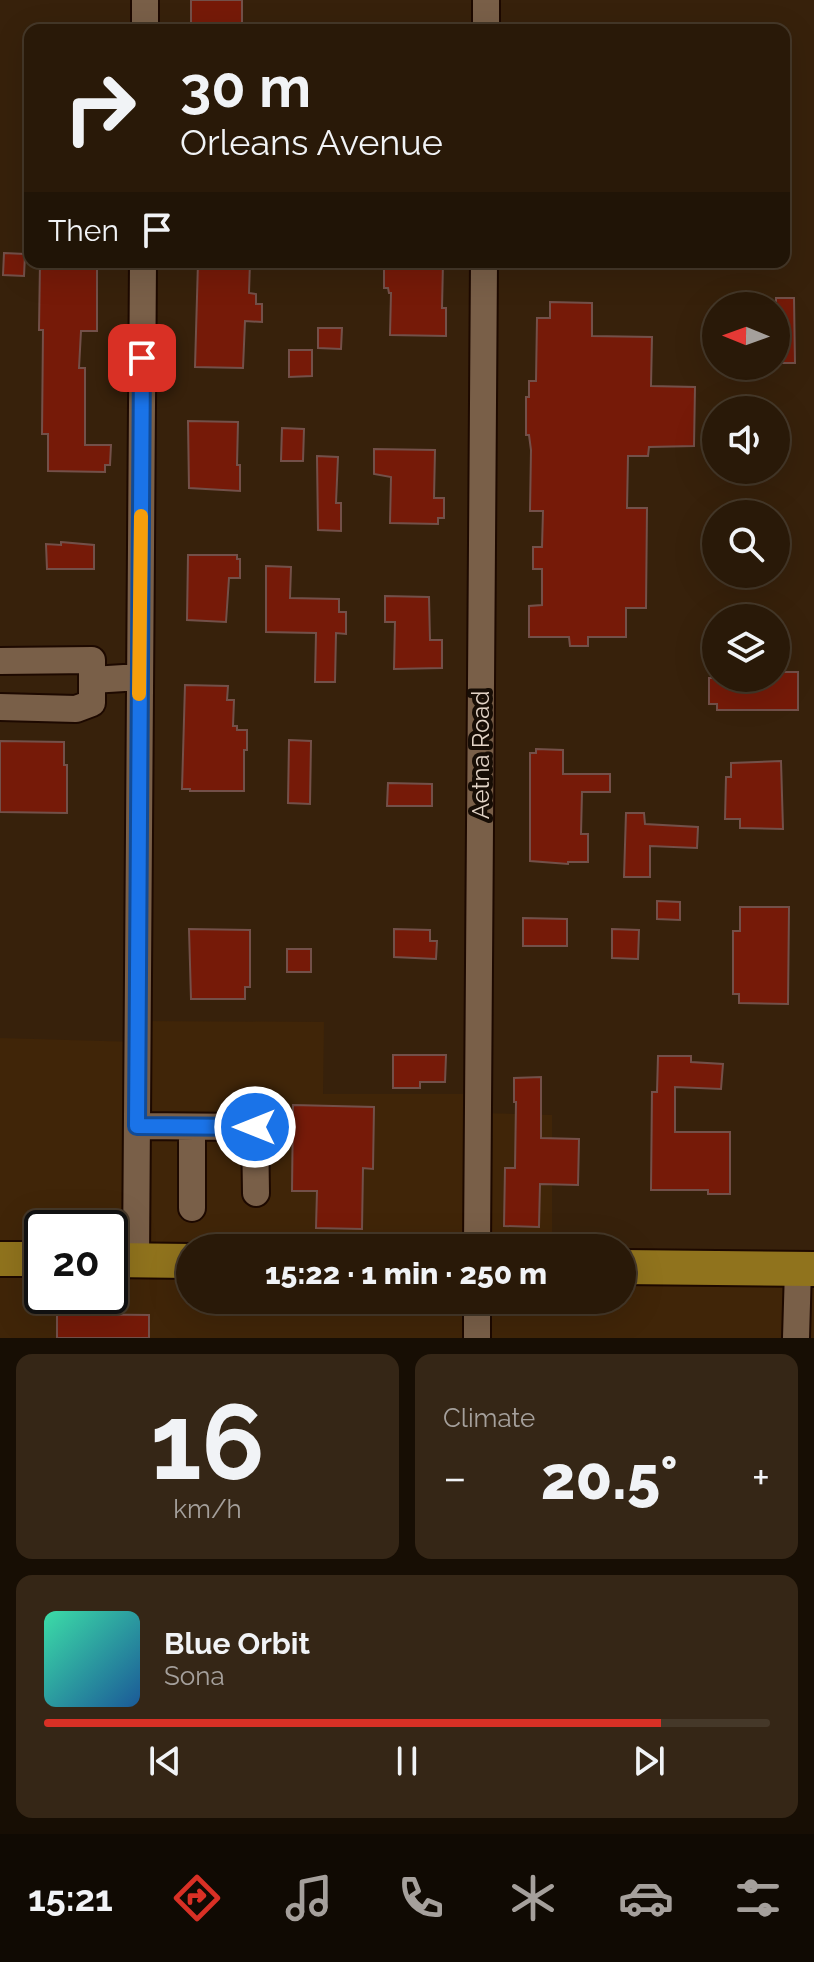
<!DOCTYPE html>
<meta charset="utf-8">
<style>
:root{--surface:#291908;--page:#352616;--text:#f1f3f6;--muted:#a5a09c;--line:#453829;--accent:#d93025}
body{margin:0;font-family:Raleway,sans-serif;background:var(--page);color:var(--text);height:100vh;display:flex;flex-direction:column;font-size:30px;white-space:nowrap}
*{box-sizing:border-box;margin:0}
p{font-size:26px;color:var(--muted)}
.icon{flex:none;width:44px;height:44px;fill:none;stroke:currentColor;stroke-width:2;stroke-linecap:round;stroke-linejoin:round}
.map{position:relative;height:1338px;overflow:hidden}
.sheet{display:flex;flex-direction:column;gap:16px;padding:16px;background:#170e04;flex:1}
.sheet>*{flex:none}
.hud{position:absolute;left:24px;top:24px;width:766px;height:244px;border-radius:16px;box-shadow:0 8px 32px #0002,0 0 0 2px var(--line);background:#291908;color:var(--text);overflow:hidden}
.needle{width:52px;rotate:271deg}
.controls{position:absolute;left:702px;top:292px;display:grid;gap:16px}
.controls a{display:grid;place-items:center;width:88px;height:88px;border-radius:50%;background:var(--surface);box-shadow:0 8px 32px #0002,0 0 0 2px var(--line);font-size:40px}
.speed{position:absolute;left:24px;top:1210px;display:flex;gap:16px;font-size:40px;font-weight:700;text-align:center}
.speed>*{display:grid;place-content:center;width:104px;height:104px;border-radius:50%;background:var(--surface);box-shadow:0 8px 32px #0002,0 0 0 2px var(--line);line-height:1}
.speed .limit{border:4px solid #111;border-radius:12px;background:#fff;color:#111}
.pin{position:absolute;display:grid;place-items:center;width:68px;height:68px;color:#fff;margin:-34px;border-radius:16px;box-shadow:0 4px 12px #0006}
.me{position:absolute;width:88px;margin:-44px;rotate:270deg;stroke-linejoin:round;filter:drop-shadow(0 0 6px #0008)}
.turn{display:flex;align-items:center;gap:28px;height:168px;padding:0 24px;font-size:36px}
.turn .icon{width:104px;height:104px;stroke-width:2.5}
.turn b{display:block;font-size:56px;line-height:68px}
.then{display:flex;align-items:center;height:76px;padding:0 24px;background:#0003;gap:16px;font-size:30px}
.big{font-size:60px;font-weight:800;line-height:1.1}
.sheet .widget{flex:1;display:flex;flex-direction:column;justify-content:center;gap:12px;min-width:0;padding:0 28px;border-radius:16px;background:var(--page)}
.sheet .dial{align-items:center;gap:0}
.dial b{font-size:104px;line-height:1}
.song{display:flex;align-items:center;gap:24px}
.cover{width:96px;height:96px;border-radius:12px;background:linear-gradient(135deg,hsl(160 70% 55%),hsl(210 70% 35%))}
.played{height:8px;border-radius:4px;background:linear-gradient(90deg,var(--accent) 85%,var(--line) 85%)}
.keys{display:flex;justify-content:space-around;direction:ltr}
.heat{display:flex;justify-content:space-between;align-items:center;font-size:44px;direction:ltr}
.sheet .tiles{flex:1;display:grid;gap:16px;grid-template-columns:1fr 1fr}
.widget:last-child{grid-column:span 2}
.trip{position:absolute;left:176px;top:1234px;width:460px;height:80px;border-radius:40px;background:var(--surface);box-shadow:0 8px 32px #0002,0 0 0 2px var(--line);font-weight:800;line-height:80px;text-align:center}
.tabs{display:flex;height:128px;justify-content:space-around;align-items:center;background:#100a03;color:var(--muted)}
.tabs .icon{width:56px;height:56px}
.tabs .on{color:var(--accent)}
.tabs b{font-size:36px;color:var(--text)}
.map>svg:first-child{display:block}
.built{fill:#402508;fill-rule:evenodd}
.building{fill:#761a08;stroke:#735049;stroke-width:2}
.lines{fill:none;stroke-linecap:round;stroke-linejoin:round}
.minor-casing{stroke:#1d0900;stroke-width:30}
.major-casing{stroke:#1d0900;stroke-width:38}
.minor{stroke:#795f48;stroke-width:26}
.major{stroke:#90731d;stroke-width:34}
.route-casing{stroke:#114b97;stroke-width:20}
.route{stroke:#1a73e8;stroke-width:14}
.slow{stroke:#f59e0b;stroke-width:14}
.labels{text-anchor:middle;stroke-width:8;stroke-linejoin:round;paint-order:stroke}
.street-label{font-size:24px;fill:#e3d4c7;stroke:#170d05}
</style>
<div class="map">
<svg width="814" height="1338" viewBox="0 0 814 1338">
<rect width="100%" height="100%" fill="#37210b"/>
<path class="built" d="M138,1021L324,1022L323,1094H478L479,1113L552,1115V1248H190V1300H622V1267L814,1269V1338H0V1038L137,1042ZM42,1228H110V1296H42Z"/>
<path class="building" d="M191,0H242V30H191Z
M4,253L25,254L24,276L3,275Z
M40,262H97V331H81L79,368H85V445H111L110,465H105V472L48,471V434H42L43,330H39Z
M198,262H250L249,293L256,294V304H262V322L245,321L243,368L195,367Z
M384,262L443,263L442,308H446V336L390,335L391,293H389L388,288H384Z
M776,298H794L795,363H776Z
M550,302L592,303V336L652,337L651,386L695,387L694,446L649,447L648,456H628L627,508H647L646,608H626V637H588V646H570L569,637H529V606L542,605V569H533V547H542L543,511H530L531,450L529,435H526V397H529V381H536L537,318H550Z
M318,328H342L341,349L318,348Z
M289,350H312V376L289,377Z
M188,421L238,422L237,465H240V491L189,488Z
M282,428L304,429L303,461H281Z
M374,449L435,450L434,498H444V518H438V524L390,523L391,477L374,474Z
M317,456L338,457L336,503H341V531L318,530Z
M61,542L94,545V569H47L46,544L61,545Z
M188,555H237V559H240V578H229L226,622L187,620Z
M266,566L291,567L290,598L339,599V612H346V634L336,633L335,682H315L316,633L266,632Z
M385,596L429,597L430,640H442V668L394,669L395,622H385Z
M776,672H798V710H717V704H709V678H776Z
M185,685L228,686L227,700H234L233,726H237V730H247V750H244V791H190V789H182Z
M289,740L311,741L310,804L288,803Z
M0,741L64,742V765H67V813L0,812Z
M536,749L563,750V774H610V792H582L581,834H588V862H568V864L530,861V753H536Z
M781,761L783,829L740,828V819H725L726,777H731V763Z
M388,783L432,784V806H387Z
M626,813H644L645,824L698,827L697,848L650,846V877H624Z
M657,901L680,902V920L657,919Z
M740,907H789L788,1004L739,1003V994H733V931H740Z
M523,918L567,919V946H523Z
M189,929L250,930V987H245V999H191Z
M394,929L430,930V941H437L436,959L394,957Z
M612,929L639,930L638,959L612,958Z
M287,949H311V972H287Z
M393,1055H446L445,1082H420V1088H393Z
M658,1056H691V1062L723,1064L721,1089L675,1087V1132H730V1194H708V1190H651L652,1092H657Z
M541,1077V1138L579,1139L578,1185L540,1184L539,1227L504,1226L505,1168H515L516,1102H514V1078Z
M293,1105L374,1107L373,1169L363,1168L362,1229L316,1228L317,1191H292Z
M57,1314L149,1315V1338H57Z"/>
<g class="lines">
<defs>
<path id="minor" d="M145,30V0
M486,30V0
M0,661L92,660V703L76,709L0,707
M92,680L140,677
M137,1126L255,1127L256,1193
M192,1208V1127
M477,1248L484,262
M136,1260L143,262
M477,1338V1300
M796,1338L798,1269"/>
<path id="major" d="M0,1259H42
M110,1260L190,1261
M622,1267L814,1269"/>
</defs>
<use href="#minor" class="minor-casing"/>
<use href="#major" class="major-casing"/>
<use href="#minor" class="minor"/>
<use href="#major" class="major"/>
</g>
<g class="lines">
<defs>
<path id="route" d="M142,358L137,1126L255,1127"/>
</defs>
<use href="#route" class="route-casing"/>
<use href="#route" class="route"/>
<path class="slow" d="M139,694L141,516"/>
</g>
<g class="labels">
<g class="street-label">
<text transform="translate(481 755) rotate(-90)" y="8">Aetna Road</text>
</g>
</g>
</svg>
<div class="controls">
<a><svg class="needle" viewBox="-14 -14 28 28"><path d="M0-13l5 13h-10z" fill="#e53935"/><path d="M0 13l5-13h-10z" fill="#a5a09c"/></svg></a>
<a><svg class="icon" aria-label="sound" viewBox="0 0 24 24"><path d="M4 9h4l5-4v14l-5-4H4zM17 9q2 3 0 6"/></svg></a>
<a><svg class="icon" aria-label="search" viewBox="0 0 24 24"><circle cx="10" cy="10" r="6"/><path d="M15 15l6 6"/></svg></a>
<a><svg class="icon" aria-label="layers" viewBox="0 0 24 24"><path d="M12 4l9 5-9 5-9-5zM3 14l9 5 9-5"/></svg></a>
</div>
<div class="speed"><div class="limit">20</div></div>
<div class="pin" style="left:142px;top:358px;background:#d93025"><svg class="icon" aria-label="arrive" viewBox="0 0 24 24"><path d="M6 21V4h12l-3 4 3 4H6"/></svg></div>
<svg class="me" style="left:255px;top:1127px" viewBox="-20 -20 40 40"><circle r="17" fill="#1a73e8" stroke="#fff" stroke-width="3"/><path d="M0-11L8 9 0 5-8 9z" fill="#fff"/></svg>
<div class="trip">15:22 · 1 min · 250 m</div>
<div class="hud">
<div class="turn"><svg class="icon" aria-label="right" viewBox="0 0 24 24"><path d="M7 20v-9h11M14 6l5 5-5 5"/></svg><div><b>30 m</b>Orleans Avenue</div></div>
<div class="then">Then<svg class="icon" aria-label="arrive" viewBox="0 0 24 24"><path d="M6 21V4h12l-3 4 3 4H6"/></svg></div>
</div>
</div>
<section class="sheet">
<div class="tiles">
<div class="widget dial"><b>16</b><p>km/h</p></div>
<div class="widget"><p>Climate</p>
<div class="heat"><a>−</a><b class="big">20.5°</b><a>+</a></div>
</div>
<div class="widget">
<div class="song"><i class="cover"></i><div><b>Blue Orbit</b><p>Sona</p></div></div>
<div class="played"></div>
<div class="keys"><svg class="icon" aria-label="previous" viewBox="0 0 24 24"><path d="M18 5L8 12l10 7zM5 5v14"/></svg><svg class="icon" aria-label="pause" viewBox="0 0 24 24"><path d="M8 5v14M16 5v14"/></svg><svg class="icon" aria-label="next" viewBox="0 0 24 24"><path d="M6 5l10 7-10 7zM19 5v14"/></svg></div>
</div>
</div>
</section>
<nav class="tabs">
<b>15:21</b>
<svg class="icon on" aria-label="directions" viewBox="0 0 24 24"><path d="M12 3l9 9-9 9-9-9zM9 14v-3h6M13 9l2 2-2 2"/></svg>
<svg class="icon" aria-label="music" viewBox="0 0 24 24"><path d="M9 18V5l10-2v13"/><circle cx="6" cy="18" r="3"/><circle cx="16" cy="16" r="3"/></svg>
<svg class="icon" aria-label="phone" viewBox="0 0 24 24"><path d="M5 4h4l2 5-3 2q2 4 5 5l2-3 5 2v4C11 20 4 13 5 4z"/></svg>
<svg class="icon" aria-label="climate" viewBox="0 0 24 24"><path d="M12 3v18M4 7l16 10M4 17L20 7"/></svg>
<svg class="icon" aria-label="car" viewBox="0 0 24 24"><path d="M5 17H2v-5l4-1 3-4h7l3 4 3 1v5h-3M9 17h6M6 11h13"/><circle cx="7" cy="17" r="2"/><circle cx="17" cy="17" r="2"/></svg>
<svg class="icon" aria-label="filters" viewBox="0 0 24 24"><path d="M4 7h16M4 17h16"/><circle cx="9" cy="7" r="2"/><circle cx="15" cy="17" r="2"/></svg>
</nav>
